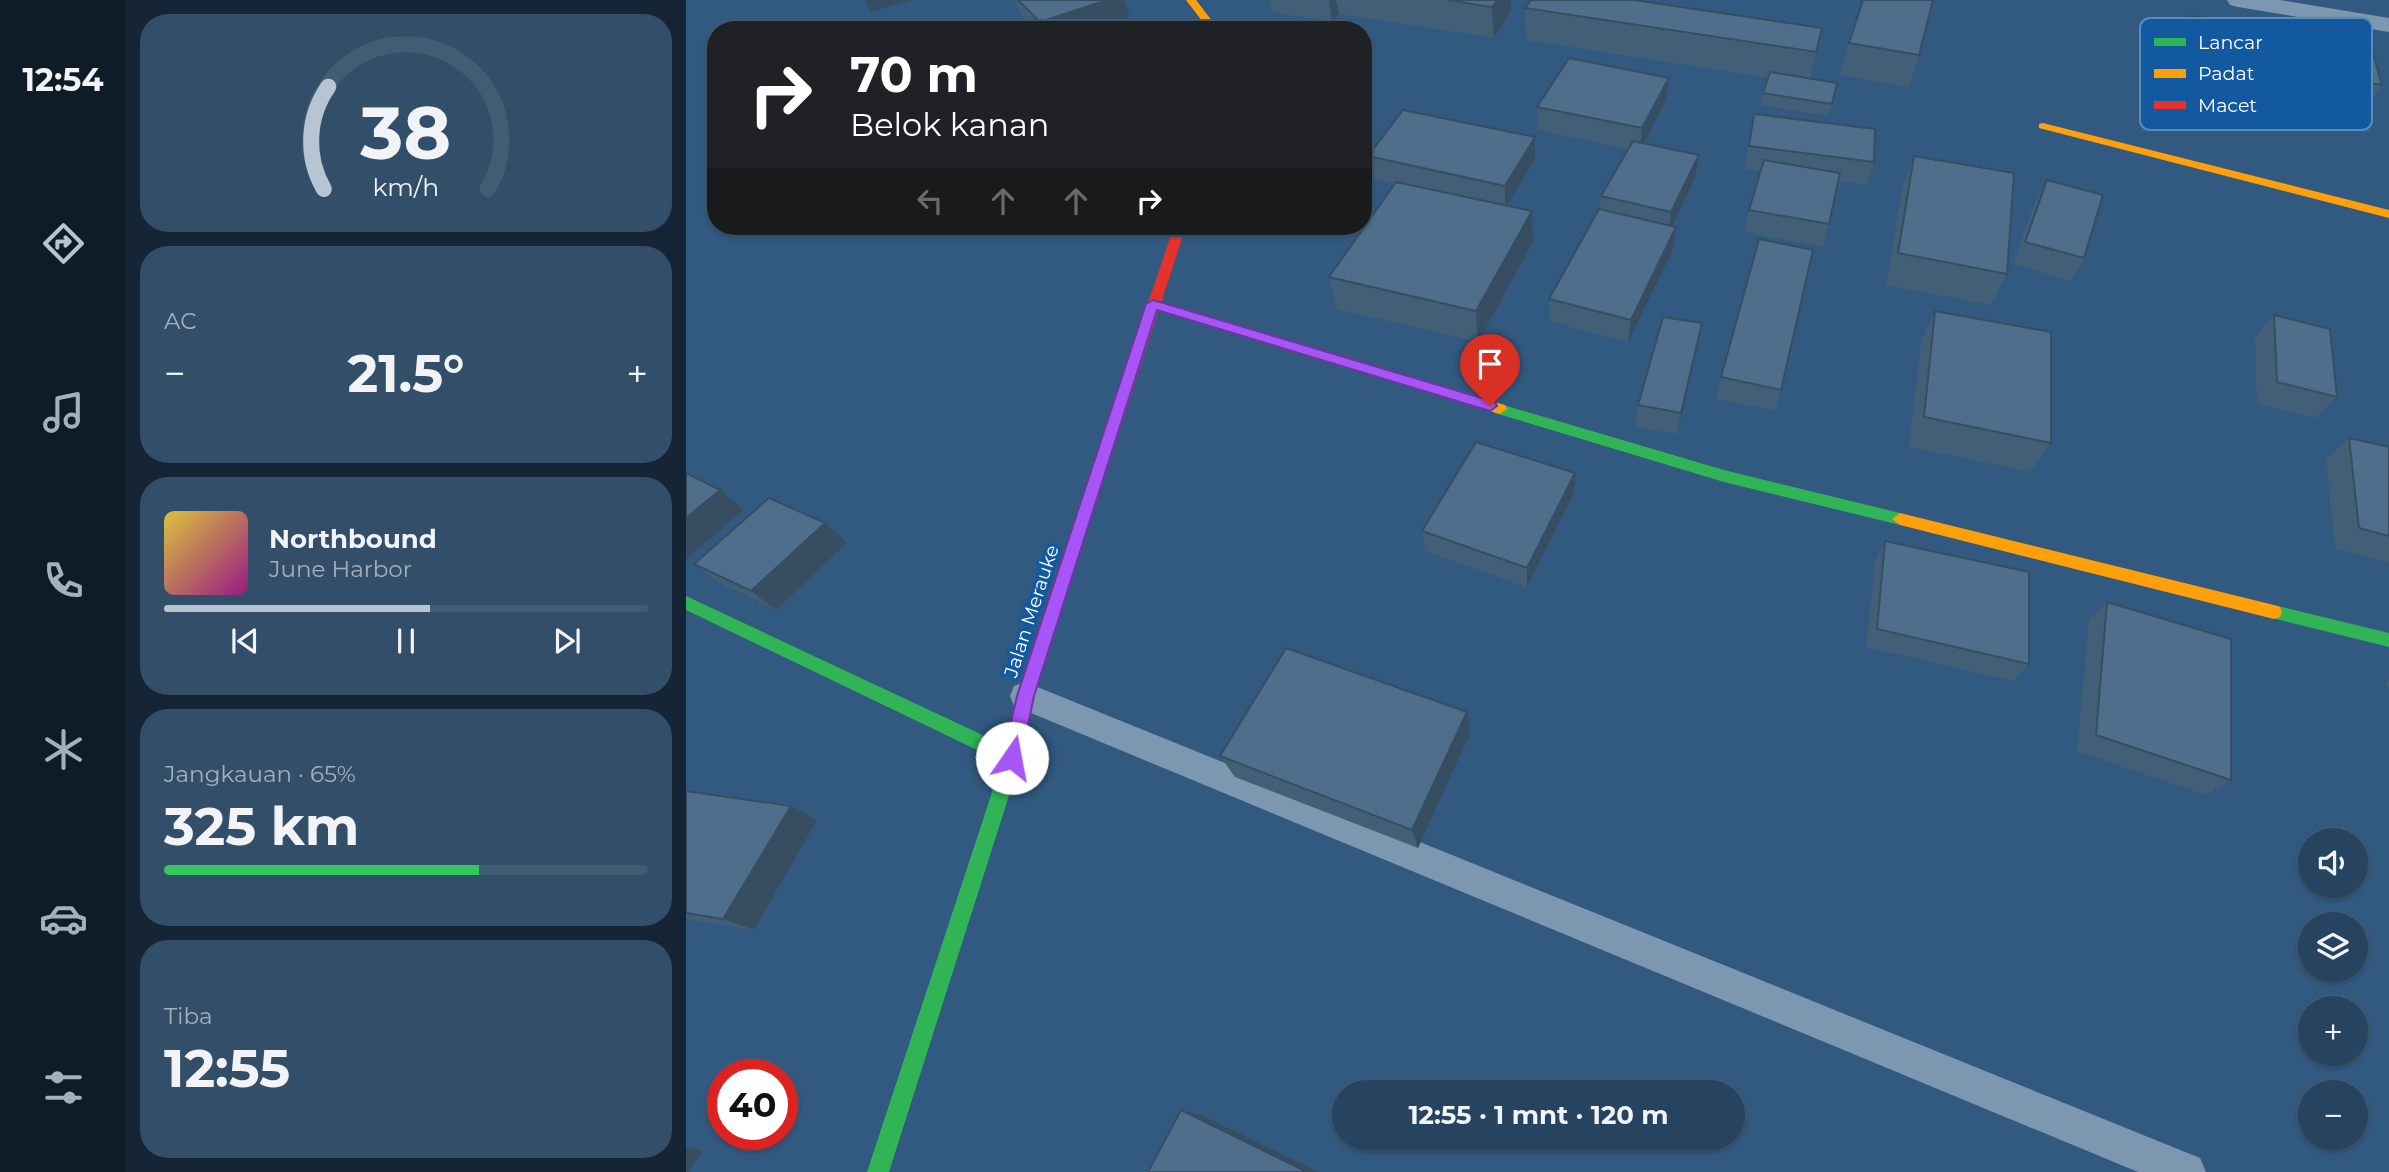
<!DOCTYPE html>
<html lang="id">
<meta charset="utf-8">
<style>
:root{--surface:#264360;--page:#324e69;--text:#f1f3f6;--muted:#a4b0bd;--line:#425c75;--accent:#b7c5d3}
body{margin:0;font-family:Montserrat,sans-serif;background:var(--page);color:var(--text);height:100vh;display:flex;flex-direction:column;font-size:26px;white-space:nowrap}
*{box-sizing:border-box;margin:0}
p{font-size:23px;color:var(--muted)}
.icon{flex:none;width:38px;height:38px;fill:none;stroke:currentColor;stroke-width:2;stroke-linecap:round;stroke-linejoin:round}
.map{position:relative;flex:1;overflow:hidden}
.drawer{display:flex;flex-direction:column;gap:14px;padding:14px;background:#152535;width:560px}
.drawer>*{flex:none}
.top-card{position:absolute;left:21px;top:21px;width:665px;height:214px;border-radius:28px;box-shadow:0 2px 5px #0004,0 0 0 2px var(--line);background:#202124;color:#fff;overflow:hidden}
.fabs{position:absolute;left:1612px;top:828px;display:grid;gap:14px}
.fabs a{display:grid;place-items:center;width:70px;height:70px;border-radius:50%;background:var(--surface);box-shadow:0 2px 5px #0004,0 0 0 2px var(--line);font-size:35px}
.speed{position:absolute;left:21px;top:1059px;display:flex;gap:14px;font-size:35px;font-weight:700;text-align:center}
.speed>*{display:grid;place-content:center;width:91px;height:91px;border-radius:50%;background:var(--surface);box-shadow:0 2px 5px #0004,0 0 0 2px var(--line);line-height:1}
.speed .limit{border:10px solid #d22;background:#fff;color:#111}
.pin{position:absolute;display:grid;place-items:center;width:60px;height:60px;color:#fff;margin:-72px -30px;border-radius:50% 50% 50% 0;rotate:-45deg;box-shadow:0 0 7px #0007}
.pin .icon{rotate:45deg}
.me{position:absolute;width:77px;margin:-38px;rotate:12deg;stroke-linejoin:round;filter:drop-shadow(0 0 5px #0008)}
.turn{display:flex;align-items:center;gap:24px;height:147px;padding:0 28px;font-size:32px}
.turn .icon{width:91px;height:91px;stroke-width:2.5}
.turn b{display:block;font-size:49px;line-height:60px}
.lanes{display:flex;align-items:center;height:66px;padding:0 28px;background:#0003;justify-content:center;gap:35px;direction:ltr}
.lanes .off{opacity:.35}
.big{font-size:52px;font-weight:700;line-height:1.1}
.drawer .card{flex:1;display:flex;flex-direction:column;justify-content:center;gap:10px;min-width:0;padding:0 24px;border-radius:28px;background:var(--page)}
.drawer .dial{align-items:center;gap:0}
.dial svg{height:182px;overflow:visible;fill:none;stroke:var(--line);stroke-width:7;stroke-linecap:round;text-anchor:middle}
.dial text{fill:var(--text);stroke:none}
.song{display:flex;align-items:center;gap:21px}
.cover{width:84px;height:84px;border-radius:10px;background:linear-gradient(135deg,hsl(50 70% 55%),hsl(310 70% 35%))}
.played{height:7px;border-radius:4px;background:linear-gradient(90deg,var(--accent) 55%,var(--line) 55%)}
.keys{display:flex;justify-content:space-around;direction:ltr}
.heat{display:flex;justify-content:space-between;align-items:center;font-size:38px;direction:ltr}
.charge{height:10px;border-radius:5px;background:linear-gradient(90deg,#34c759 65%,var(--line) 0)}
.trip{position:absolute;left:646px;top:1080px;width:413px;height:70px;border-radius:35px;background:var(--surface);box-shadow:0 2px 5px #0004,0 0 0 2px var(--line);font-weight:700;line-height:70px;text-align:center}
main{display:flex;flex:1;min-height:0}
.tab-bar{display:flex;flex-direction:column;width:126px;justify-content:space-around;align-items:center;background:#0f1b26;color:var(--muted)}
.tab-bar .icon{width:49px;height:49px}
.tab-bar .active{color:var(--accent)}
.tab-bar b{font-size:32px;color:var(--text)}
.map>svg:first-child{display:block}
.lines{fill:none;stroke-linecap:round;stroke-linejoin:round}
.lane{fill:#7e97b0;fill-rule:evenodd}
.street{fill:#7e97b0;fill-rule:evenodd}
.fast{fill:#30b455;fill-rule:evenodd}
.slow{fill:#ff9f0a;fill-rule:evenodd}
.jam{fill:#e5322d;fill-rule:evenodd}
.wall{fill:#435f78}
.shaded-wall{fill:#374d62}
.building{fill:#4e6e8c;stroke:#374d62;stroke-width:2}
.route{fill:#a855f7;stroke:#6d37a1;stroke-width:2}
.labels{text-anchor:middle;stroke-width:7;stroke-linejoin:round;paint-order:stroke}
.street-label{font-size:19px;fill:#fff;stroke:#1259a0}
.key{fill:#1259a0;stroke:#598bbc;stroke-width:2}
.key-label{font-size:19px;fill:#fff}
</style>
<main>
<nav class="tab-bar">
<b>12:54</b>
<svg class="icon active" aria-label="directions" viewBox="0 0 24 24"><path d="M12 3l9 9-9 9-9-9zM9 14v-3h6M13 9l2 2-2 2"/></svg>
<svg class="icon" aria-label="music" viewBox="0 0 24 24"><path d="M9 18V5l10-2v13"/><circle cx="6" cy="18" r="3"/><circle cx="16" cy="16" r="3"/></svg>
<svg class="icon" aria-label="phone" viewBox="0 0 24 24"><path d="M5 4h4l2 5-3 2q2 4 5 5l2-3 5 2v4C11 20 4 13 5 4z"/></svg>
<svg class="icon" aria-label="climate" viewBox="0 0 24 24"><path d="M12 3v18M4 7l16 10M4 17L20 7"/></svg>
<svg class="icon" aria-label="car" viewBox="0 0 24 24"><path d="M5 17H2v-5l4-1 3-4h7l3 4 3 1v5h-3M9 17h6M6 11h13"/><circle cx="7" cy="17" r="2"/><circle cx="17" cy="17" r="2"/></svg>
<svg class="icon" aria-label="filters" viewBox="0 0 24 24"><path d="M4 7h16M4 17h16"/><circle cx="9" cy="7" r="2"/><circle cx="15" cy="17" r="2"/></svg>
</nav>
<section class="drawer">
<div class="card dial"><svg viewBox="0 0 100 80">
<path d="M14 69A42 42 0 1 1 86 69"/>
<path d="M14 69A42 42 0 0 1 16 24" stroke="#b7c5d3"/>
<text x="50" y="56" font-size="32" font-weight="700">38</text>
<text x="50" y="72" font-size="11">km/h</text>
</svg></div>
<div class="card"><p>AC</p>
<div class="heat"><a>−</a><b class="big">21.5°</b><a>+</a></div>
</div>
<div class="card">
<div class="song"><i class="cover"></i><div><b>Northbound</b><p>June Harbor</p></div></div>
<div class="played"></div>
<div class="keys"><svg class="icon" aria-label="previous" viewBox="0 0 24 24"><path d="M18 5L8 12l10 7zM5 5v14"/></svg><svg class="icon" aria-label="pause" viewBox="0 0 24 24"><path d="M8 5v14M16 5v14"/></svg><svg class="icon" aria-label="next" viewBox="0 0 24 24"><path d="M6 5l10 7-10 7zM19 5v14"/></svg></div>
</div>
<div class="card"><p>Jangkauan · 65%</p><b class="big">325 km</b><div class="charge"></div></div>
<div class="card"><p>Tiba</p><b class="big">12:55</b></div>
</section>
<div class="map">
<svg width="1703" height="1172" viewBox="0 0 1703 1172">
<rect width="100%" height="100%" fill="#325980"/>
<g class="lines">
<path class="lane" d="M339,682L1514,1158L1520,1172H1452L328,706L324,696L328,686Z"/>
<path class="street" d="M1541,0H1594L1703,18V32L1552,7L1544,5Z"/>
<path class="fast" d="M814,404L1038,470L1214,513L1222,519L1214,525L1038,482L809,413L807,409Z
M392,528L397,530L400,534L347,696L335,758L203,1172H181L316,762L0,610V596L320,746L331,696L384,534L387,530Z
M1588,605L1703,633V647L1582,617L1580,612L1582,607Z"/>
<path class="slow" d="M500,0H510L533,30H523Z
M1357,123L1703,210V218L1353,128V124Z
M467,300L819,405L821,409L814,414L463,307L461,304Z
M1214,513L1588,605L1594,607L1596,612L1594,617L1588,619L1214,525L1206,519Z"/>
<path class="jam" d="M488,226H500L400,534L397,538H387L384,534Z"/>
</g>
<path class="wall" d="M328,0H438L444,17L407,30H349L335,16Z
M584,0H825V10L808,38L653,14L646,22L586,12Z
M839,8L1136,28L1124,78L1146,104L1143,116L1074,105L1082,78L840,40Z
M1505,16L1577,72L1562,95L1494,84L1493,38Z
M1609,21L1696,85L1679,107L1603,95L1594,43Z
M1163,43L1233,55L1223,87L1154,75Z
M980,100L958,143L1009,178L986,226L990,227L987,250L942,342L863,321V299L914,209L915,196L942,149L851,130V107Z
M1068,114L1188,162L1181,185L1153,181L1143,224L1137,247L1058,232L1063,210L1074,171L1058,169Z
M682,156L849,159L821,205L846,211L847,242L792,342L651,309L643,277L708,184L685,179Z
M1228,156L1321,274L1305,305L1200,285L1216,188Z
M1361,180L1398,258L1385,281L1327,264L1349,202Z
M1249,311L1365,443L1345,472L1223,447L1235,342Z
M1588,315L1651,397L1629,418L1571,404L1569,338Z
M1016,323L991,434L949,427L952,405Z
M1035,377L1095,390L1089,411L1030,399Z
M1663,438L1703,447V563L1649,548L1640,459Z
M888,493L841,587L739,551L736,531Z
M139,523L161,543L90,610L34,583L8,564Z
M1199,541L1343,664L1327,681L1180,647L1189,561Z
M1421,602L1545,780L1520,795L1391,751L1403,620Z
M1703,680V693L1700,682Z
M784,734L732,848L549,777L534,756Z
M0,791L105,806L131,820L68,930L0,919Z"/>
<path class="shaded-wall" d="M179,0H226L185,12Z
M421,0H438L444,17L407,30H357L354,22Z
M643,0H650L653,14L646,22Z
M811,0H825V10L808,38L806,7Z
M983,78L980,100L954,151L956,128Z
M849,137V159L819,208V186Z
M1013,155L1009,178L982,235L985,212Z
M846,211L847,242L792,342L790,311Z
M990,227L987,250L942,342L945,320Z
M1016,323L1012,345L991,434L995,413Z
M889,473L888,493L841,587V568Z
M34,490L58,510L0,559V518Z
M139,523L161,543L90,610L65,591Z
M781,712L784,734L732,848L726,830Z
M105,806L131,820L68,930L37,919Z
M495,1110L515,1115L633,1172H621Z
M0,1147L16,1151L3,1172H0Z"/>
<path class="building" d="M332,0H421L354,22Z
M761,0H811L806,7Z
M845,0H948L1136,28L1130,52L839,8Z
M1177,0H1247L1233,55L1163,43Z
M1505,16L1571,26L1577,72L1507,61Z
M1609,21L1681,32L1696,85L1619,72Z
M883,58L983,78L956,128L851,107Z
M1084,72L1151,83L1146,104L1077,93Z
M717,110L849,137L819,186L682,156Z
M1068,114L1189,129L1188,162L1063,146Z
M947,141L1013,155L985,212L915,196Z
M1228,156L1328,173L1321,274L1212,253Z
M1078,160L1154,173L1143,224L1063,210Z
M1361,180L1417,195L1398,258L1339,242Z
M710,182L846,211L790,311L643,277Z
M913,209L990,227L945,320L863,299Z
M1073,239L1127,250L1095,390L1035,377Z
M1249,311L1365,332V443L1238,417Z
M1588,315L1644,329L1651,397L1591,382Z
M977,317L1016,323L995,413L952,405Z
M1663,438L1703,447V536L1673,528Z
M790,442L889,473L841,568L736,531Z
M0,473L34,490L0,518Z
M83,498L139,523L65,591L8,564Z
M1199,541L1343,572V664L1191,629Z
M1421,602L1545,639V780L1410,735Z
M600,648L781,712L726,830L534,756Z
M0,791L105,806L37,919L0,913Z
M495,1110L621,1172H462Z"/>
<path class="route" d="M467,300L809,402L811,406L804,411L471,310L348,696L335,758L332,764L326,766L320,764L317,758L331,696L460,304Z"/>
<g class="labels">
<g class="street-label">
<text transform="translate(345 611) rotate(-72)" y="7">Jalan Merauke</text>
</g>
</g>
<rect x="1454" y="18" width="232" height="112" rx="10" class="key"/>
<rect x="1468" y="38" width="32" height="8" fill="#30b455"/>
<rect x="1468" y="69" width="32" height="9" fill="#ff9f0a"/>
<rect x="1468" y="101" width="32" height="8" fill="#e5322d"/>
<g class="key-label">
<text x="1512" y="49">Lancar</text>
<text x="1512" y="80">Padat</text>
<text x="1512" y="112">Macet</text>
</g>
</svg>
<div class="fabs">
<a><svg class="icon" aria-label="sound" viewBox="0 0 24 24"><path d="M4 9h4l5-4v14l-5-4H4zM17 9q2 3 0 6"/></svg></a>
<a><svg class="icon" aria-label="layers" viewBox="0 0 24 24"><path d="M12 4l9 5-9 5-9-5zM3 14l9 5 9-5"/></svg></a>
<a>+</a>
<a>−</a>
</div>
<div class="speed"><div class="limit">40</div></div>
<div class="pin" style="left:804px;top:406px;background:#d93025"><svg class="icon" aria-label="arrive" viewBox="0 0 24 24"><path d="M6 21V4h12l-3 4 3 4H6"/></svg></div>
<svg class="me" style="left:326px;top:758px" viewBox="-20 -20 40 40"><circle r="19" fill="#fff"/><path d="M0-13L10 11 0 6-10 11z" fill="#a855f7"/></svg>
<div class="trip">12:55 · 1 mnt · 120 m</div>
<div class="top-card">
<div class="turn"><svg class="icon" aria-label="right" viewBox="0 0 24 24"><path d="M7 20v-9h11M14 6l5 5-5 5"/></svg><div><b>70 m</b>Belok kanan</div></div>
<div class="lanes"><svg class="icon off" aria-label="left" viewBox="0 0 24 24"><path d="M17 20v-9H6M10 6l-5 5 5 5"/></svg><svg class="icon off" aria-label="ahead" viewBox="0 0 24 24"><path d="M12 20V5M6 11l6-6 6 6"/></svg><svg class="icon off" aria-label="ahead" viewBox="0 0 24 24"><path d="M12 20V5M6 11l6-6 6 6"/></svg><svg class="icon" aria-label="right" viewBox="0 0 24 24"><path d="M7 20v-9h11M14 6l5 5-5 5"/></svg></div>
</div>
</div>
</main>
